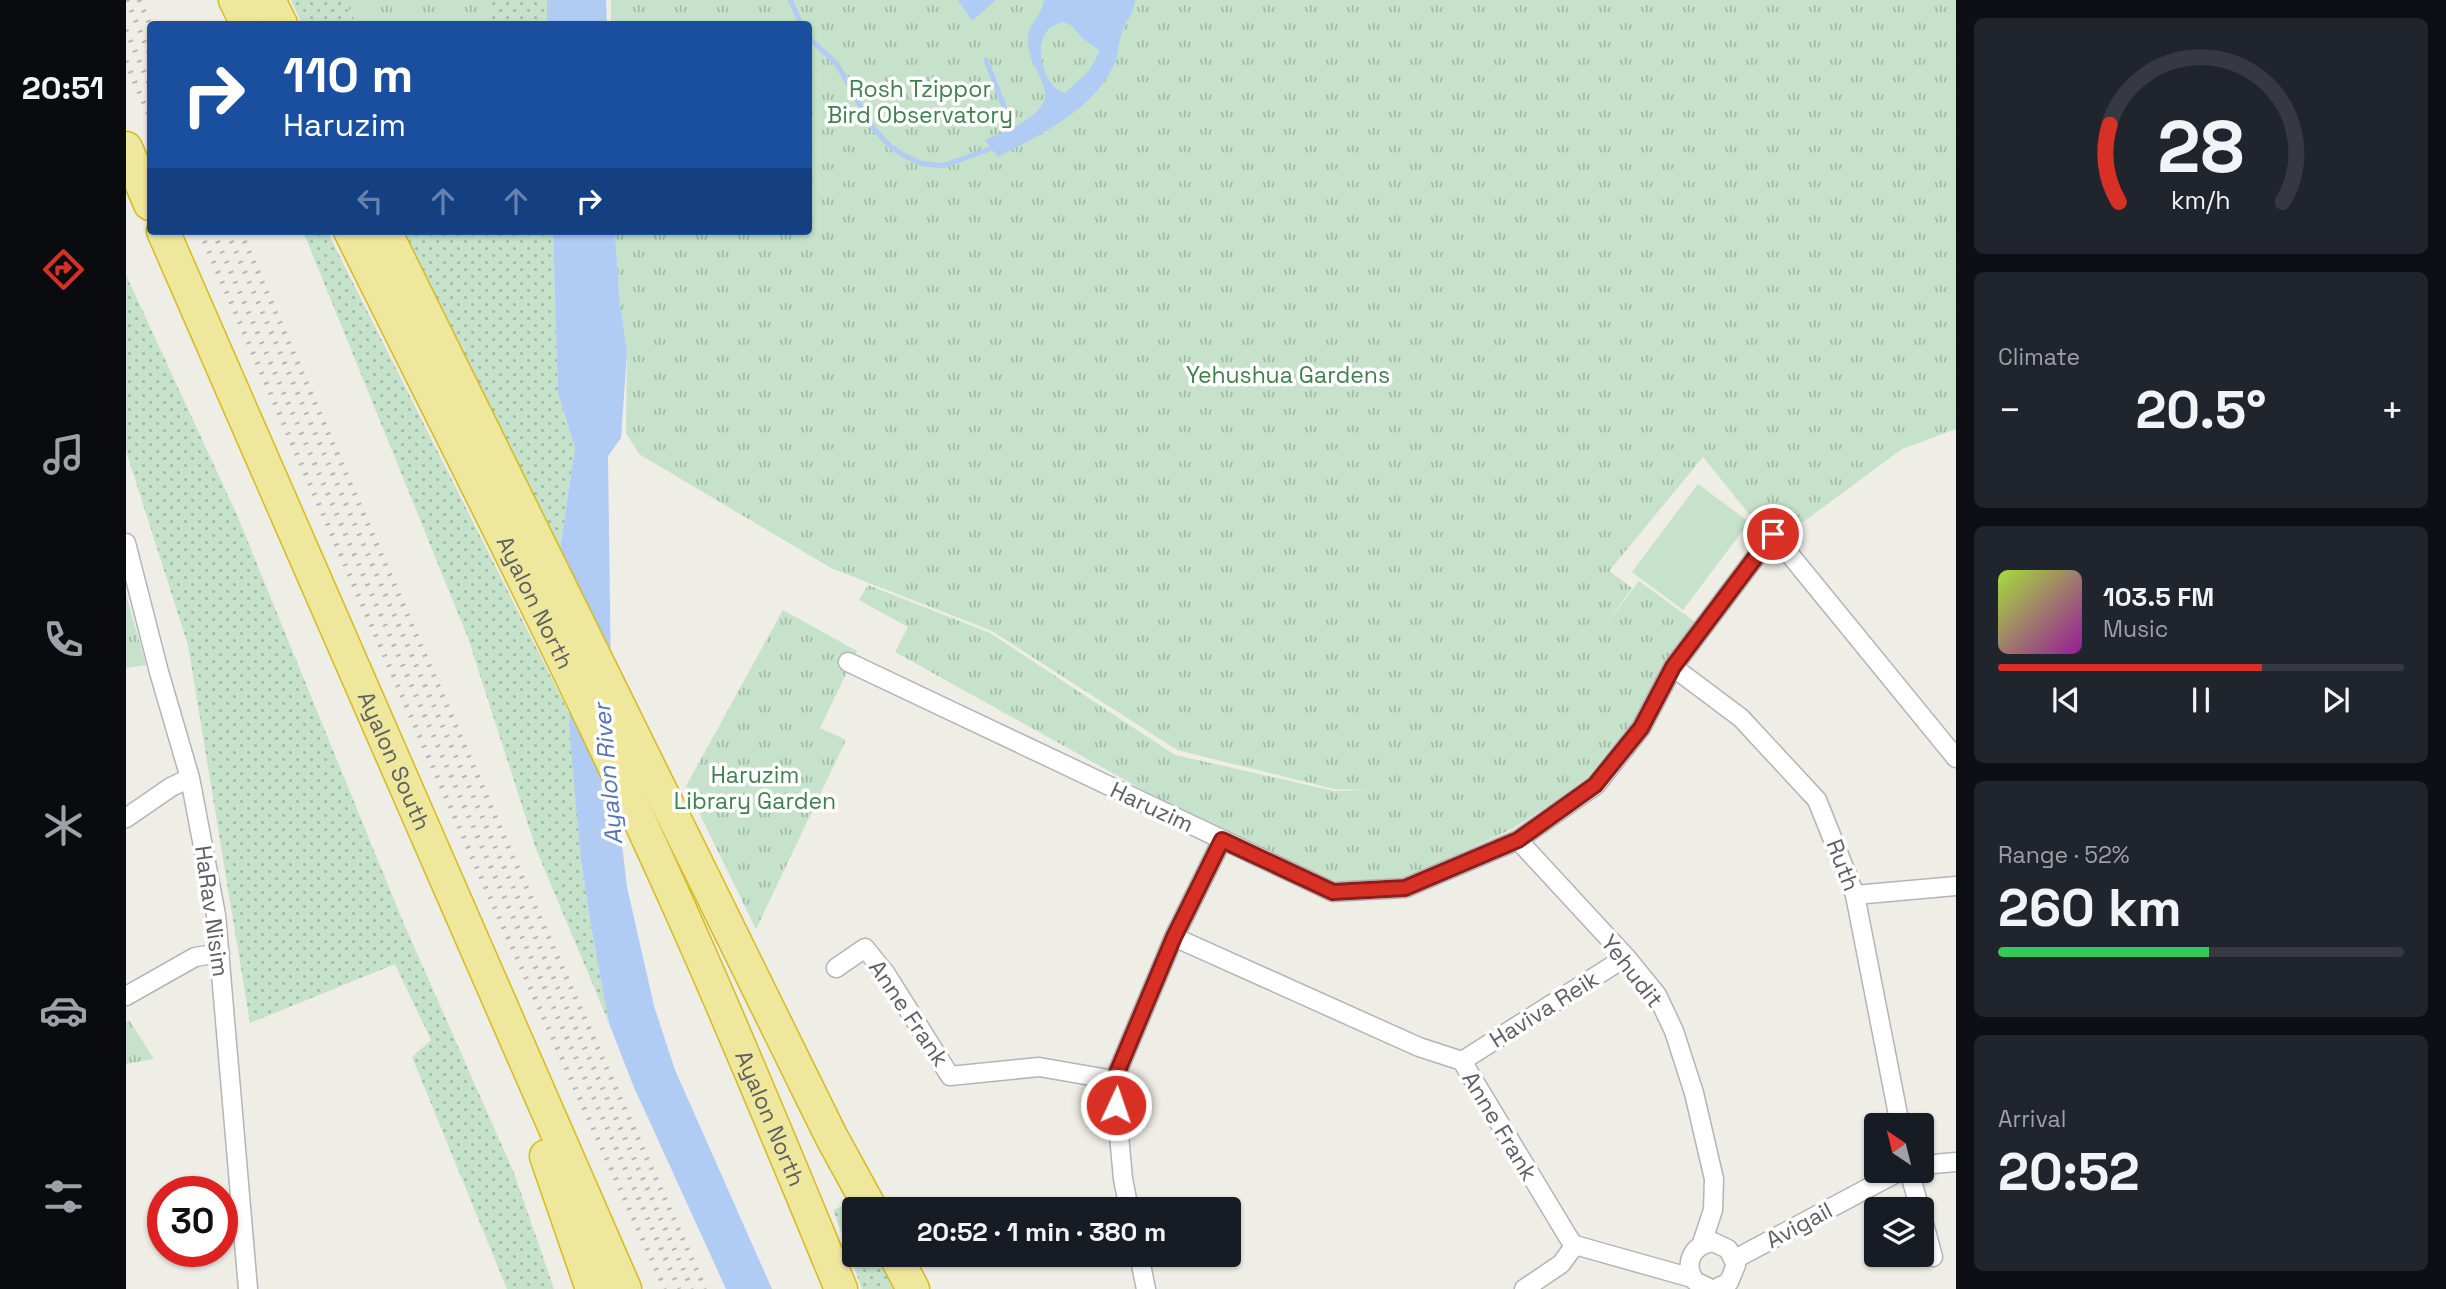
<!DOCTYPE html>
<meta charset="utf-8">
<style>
:root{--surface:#171b24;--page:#20242c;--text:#f1f3f6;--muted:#9ea1a6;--line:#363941;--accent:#d93025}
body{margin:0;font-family:"Space Grotesk",sans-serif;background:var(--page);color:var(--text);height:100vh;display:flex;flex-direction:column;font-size:26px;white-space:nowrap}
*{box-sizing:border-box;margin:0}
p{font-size:23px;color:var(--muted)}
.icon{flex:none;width:38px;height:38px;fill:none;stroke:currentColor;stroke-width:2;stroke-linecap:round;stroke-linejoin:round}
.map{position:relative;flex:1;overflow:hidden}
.side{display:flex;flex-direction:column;gap:18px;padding:18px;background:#0d0f14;width:490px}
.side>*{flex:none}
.hud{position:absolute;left:21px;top:21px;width:665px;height:214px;border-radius:7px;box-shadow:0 2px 5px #0004;background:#1a4fa0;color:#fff;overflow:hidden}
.needle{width:46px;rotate:325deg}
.buttons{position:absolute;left:1738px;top:1113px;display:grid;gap:14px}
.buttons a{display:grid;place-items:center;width:70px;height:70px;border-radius:7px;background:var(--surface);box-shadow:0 2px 5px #0004;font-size:35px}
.speed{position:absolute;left:21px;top:1176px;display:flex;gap:14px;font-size:35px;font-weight:700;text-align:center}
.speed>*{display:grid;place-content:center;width:91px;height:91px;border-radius:50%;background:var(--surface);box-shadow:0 2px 5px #0004;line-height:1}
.speed .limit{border:10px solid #d22;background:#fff;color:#111}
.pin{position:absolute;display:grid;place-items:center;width:60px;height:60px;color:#fff;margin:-30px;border:4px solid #fff;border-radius:50%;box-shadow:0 2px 7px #0007}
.me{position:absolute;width:77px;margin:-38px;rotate:3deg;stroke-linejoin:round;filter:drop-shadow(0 0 5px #0008)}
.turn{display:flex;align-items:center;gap:24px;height:147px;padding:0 21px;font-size:32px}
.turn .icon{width:91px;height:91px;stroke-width:2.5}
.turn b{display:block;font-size:49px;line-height:60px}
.lanes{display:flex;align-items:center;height:66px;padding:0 21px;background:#0003;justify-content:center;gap:35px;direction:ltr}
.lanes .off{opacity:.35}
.big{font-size:52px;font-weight:600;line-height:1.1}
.side .widget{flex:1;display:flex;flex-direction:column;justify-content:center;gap:10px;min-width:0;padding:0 24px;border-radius:10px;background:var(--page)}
.side .dial{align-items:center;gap:0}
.dial svg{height:182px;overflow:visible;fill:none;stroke:var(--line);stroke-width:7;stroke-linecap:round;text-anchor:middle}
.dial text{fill:var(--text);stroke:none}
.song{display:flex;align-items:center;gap:21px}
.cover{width:84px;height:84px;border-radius:10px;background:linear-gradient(135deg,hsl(80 70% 55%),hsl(300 70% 35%))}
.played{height:7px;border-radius:4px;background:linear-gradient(90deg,var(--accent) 65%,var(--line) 65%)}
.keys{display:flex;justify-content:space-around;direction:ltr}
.heat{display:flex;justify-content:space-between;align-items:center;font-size:38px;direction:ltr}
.charge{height:10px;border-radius:5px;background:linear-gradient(90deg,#34c759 52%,var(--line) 0)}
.trip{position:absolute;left:716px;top:1197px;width:399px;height:70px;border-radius:7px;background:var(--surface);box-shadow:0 2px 5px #0004;font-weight:600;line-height:70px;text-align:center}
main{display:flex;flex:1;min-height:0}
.menu{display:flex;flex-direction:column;width:126px;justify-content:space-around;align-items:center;background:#090b0e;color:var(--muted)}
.menu .icon{width:49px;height:49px}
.menu .current{color:var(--accent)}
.menu b{font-size:32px;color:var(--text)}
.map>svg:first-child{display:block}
.grass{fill:url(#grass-dots)}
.park{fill:url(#park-tufts)}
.pitch{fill:#c6e2ca}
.water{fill:#b0cbf4;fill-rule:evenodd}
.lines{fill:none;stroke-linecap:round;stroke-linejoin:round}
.stream{stroke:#b0cbf4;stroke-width:5}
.street-casing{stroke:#b3b4b9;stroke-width:21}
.highway-casing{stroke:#d6ba1e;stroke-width:35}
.street{stroke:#fff;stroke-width:18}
.highway{stroke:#efe89c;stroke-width:32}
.rail{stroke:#b5b6b6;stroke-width:5;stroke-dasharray:2 9;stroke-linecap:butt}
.route-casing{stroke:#8d1f18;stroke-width:18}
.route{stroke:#d93025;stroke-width:12}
.labels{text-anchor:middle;stroke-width:7;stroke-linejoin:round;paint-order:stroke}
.park-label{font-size:23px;fill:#41804e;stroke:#fff}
.street-label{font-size:23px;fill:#5e5f64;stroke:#fff}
.water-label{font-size:24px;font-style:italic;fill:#5574b4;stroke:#fff}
</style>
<main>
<nav class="menu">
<b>20:51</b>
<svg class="icon current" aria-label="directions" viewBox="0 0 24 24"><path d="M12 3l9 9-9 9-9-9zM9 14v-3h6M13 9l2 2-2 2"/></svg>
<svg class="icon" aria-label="music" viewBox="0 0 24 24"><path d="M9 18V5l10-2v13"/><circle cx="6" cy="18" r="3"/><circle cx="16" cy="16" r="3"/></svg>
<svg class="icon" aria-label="phone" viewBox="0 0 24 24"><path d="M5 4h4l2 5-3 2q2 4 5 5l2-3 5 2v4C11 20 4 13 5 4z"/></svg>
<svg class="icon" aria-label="climate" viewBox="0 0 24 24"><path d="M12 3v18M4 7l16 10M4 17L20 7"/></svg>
<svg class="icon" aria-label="car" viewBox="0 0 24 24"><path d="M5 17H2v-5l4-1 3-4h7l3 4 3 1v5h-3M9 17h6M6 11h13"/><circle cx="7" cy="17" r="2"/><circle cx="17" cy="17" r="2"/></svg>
<svg class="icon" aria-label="filters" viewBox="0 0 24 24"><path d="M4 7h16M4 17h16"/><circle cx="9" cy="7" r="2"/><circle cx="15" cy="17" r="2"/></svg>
</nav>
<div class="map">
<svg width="1830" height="1289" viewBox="0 0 1830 1289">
<defs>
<pattern id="grass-dots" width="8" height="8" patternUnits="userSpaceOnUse" patternTransform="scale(1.75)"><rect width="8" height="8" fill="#c6e2ca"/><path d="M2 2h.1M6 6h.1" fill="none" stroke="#a4baa8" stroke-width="1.8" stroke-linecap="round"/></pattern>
<pattern id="park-tufts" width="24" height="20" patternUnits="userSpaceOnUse" patternTransform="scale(1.75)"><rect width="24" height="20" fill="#c6e2ca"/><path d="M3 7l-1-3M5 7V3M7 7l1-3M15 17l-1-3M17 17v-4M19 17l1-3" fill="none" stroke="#a4baa8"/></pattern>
</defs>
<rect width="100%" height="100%" fill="#eeede6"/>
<path class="grass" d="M165,0H218L231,24H176Z
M366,0H421V24H366Z
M177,231H201L443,713L455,860L465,926L483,1023L410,849L342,638Z
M277,231H427L432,393L449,448L434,549Z
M0,275L111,515L275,917L388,1173L428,1289H381L286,1057L305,1040L269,964L124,1023L62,645L0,451Z
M729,1201L728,1255H757L776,1289H736L707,1210Z"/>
<path class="park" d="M218,0H366V24H231Z
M485,0H1830V429L1776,449L1669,528L1657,512L1636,530L1577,457L1483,571L1506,588L1474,632L1513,581L1573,625L1509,728L1465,778L1386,829L1279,878L1262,883L1223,884L1193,877L1098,835L769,652L782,627L733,600L742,585L864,633L1049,755L1208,791L1244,790L1208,789L1051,750L866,631L705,568L513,454L500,433L501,352L493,294L489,231H682V24H485Z
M0,595L20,665L0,668Z
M657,610L731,651L694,728L720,740L630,929L560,786Z
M3,1020L28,1059L0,1064V1022Z"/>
<path class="pitch" d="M1572,484L1623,522L1557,610L1506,572Z"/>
<path class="water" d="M421,0H480L481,24H421Z
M832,0H870L846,21Z
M918,0H1009C1008,13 998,23 995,35C992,46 992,57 987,67C965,111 914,135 872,157L859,140C876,133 924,115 919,91C915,73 901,59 902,39C902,24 917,15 918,0ZM937,22L945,25L956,38L973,50V53L962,72L939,93C918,90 898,30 937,22Z
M427,231H489L493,294L501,352L495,438L482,456L485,679L495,836L501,887L528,1006L549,1070L646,1289H600L507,1085L483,1023L465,926L455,860L445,749L434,549L449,448L432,393Z"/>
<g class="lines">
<path class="stream" d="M664,0L675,24
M682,37L711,64L747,128L764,146L779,156L794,163L817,166L866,148
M860,60L887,129"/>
<defs>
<path id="street" d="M0,543L33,672L64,778L90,915L122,1289
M722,662L1207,892L1279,888L1392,840L1470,785L1515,728L1547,667L1647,534L1830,758
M1547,667L1615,718L1691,800L1729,895L1774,1125
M0,818L45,787L64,778
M1392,840L1500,957L1531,995L1548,1031L1568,1093L1588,1179L1587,1210L1575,1246
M1729,895L1830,886
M1048,937L1293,1047L1336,1061L1444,1240L1449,1245L1566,1278
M710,968L739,948L760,974L824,1076L913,1067L988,1080
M0,996L69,957L94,953
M1336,1061L1500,957
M1796,1165L1830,1162
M1783,1171L1794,1209
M1003,1209L997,1179L988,1080L1048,937L1096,840
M1796,1216L1807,1257
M1013,1255L1020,1289
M1609,1259L1774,1171
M1398,1289L1435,1264L1449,1245
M1585,1289L1569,1281C1557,1264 1566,1245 1587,1242L1602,1249L1610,1265L1603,1282L1589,1289"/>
<g id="highway">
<path d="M109,0L121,24"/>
<path d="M143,0L155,24"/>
<path d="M0,148L24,204"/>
<path id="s1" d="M37,231L499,1289"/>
<path id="s2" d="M224,231C341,467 463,702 569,943C620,1058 667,1173 715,1289"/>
<path d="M259,231L705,1136L745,1209"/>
<path d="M420,1156L466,1289"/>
<path d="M769,1255L787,1289"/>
</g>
</defs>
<use href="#street" class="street-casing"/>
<use href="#highway" class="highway-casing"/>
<use href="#street" class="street"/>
<use href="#highway" class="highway"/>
<path class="rail" d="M1,0L24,55
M13,0L24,25
M0,30L24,86
M0,61L24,118
M74,231L351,868L539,1289
M87,231L363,863L553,1289
M101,231L374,858L566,1289
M114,231L385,853L579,1289"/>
</g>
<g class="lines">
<defs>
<path id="route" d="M990,1105L988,1080L1048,937L1096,840L1207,892L1279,888L1392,840L1469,785L1515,728L1547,667L1647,534"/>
</defs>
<use href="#route" class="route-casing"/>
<use href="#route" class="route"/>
</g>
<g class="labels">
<g class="park-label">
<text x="794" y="97">Rosh Tzippor<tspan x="794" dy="26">Bird Observatory</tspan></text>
<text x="1162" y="383">Yehushua Gardens</text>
<text x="629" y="783">Haruzim<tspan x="629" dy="26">Library Garden</tspan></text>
</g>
<g class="street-label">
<text dy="8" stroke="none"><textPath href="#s2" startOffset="415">Ayalon North</textPath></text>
<text dy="8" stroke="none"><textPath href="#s1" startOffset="578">Ayalon South</textPath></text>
<text transform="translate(1026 807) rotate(25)" y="8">Haruzim</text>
<text transform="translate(1717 865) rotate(69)" y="8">Ruth</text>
<text transform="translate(86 911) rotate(82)" y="8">HaRav Nisim</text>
<text transform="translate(1506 971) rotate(52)" y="8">Yehudit</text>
<text transform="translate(1418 1009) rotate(-32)" y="8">Haviva Reik</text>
<text transform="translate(783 1013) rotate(56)" y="8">Anne Frank</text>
<text dy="8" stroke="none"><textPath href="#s2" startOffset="982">Ayalon North</textPath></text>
<text transform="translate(1374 1126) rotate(59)" y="8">Anne Frank</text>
<text transform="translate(1673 1225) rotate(-28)" y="8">Avigail</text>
</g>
<g class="water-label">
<text transform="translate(482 774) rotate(-95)" y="8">Ayalon River</text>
</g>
</g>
</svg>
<div class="buttons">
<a><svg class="needle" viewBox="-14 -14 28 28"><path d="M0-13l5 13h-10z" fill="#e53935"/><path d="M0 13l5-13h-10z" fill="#9ea1a6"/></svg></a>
<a><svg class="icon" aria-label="layers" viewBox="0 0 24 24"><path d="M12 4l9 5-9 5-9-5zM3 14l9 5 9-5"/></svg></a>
</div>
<div class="speed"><div class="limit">30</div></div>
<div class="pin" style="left:1647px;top:534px;background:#d93025"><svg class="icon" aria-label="arrive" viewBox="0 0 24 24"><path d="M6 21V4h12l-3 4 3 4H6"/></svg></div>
<svg class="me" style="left:990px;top:1105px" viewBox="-20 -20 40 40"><circle r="17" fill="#d93025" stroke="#fff" stroke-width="3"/><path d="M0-11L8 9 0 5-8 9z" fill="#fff"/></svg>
<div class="trip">20:52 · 1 min · 380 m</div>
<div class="hud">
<div class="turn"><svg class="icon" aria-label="right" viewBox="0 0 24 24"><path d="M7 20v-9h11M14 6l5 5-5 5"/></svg><div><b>110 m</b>Haruzim</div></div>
<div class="lanes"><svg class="icon off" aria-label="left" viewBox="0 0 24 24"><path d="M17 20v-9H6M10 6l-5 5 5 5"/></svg><svg class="icon off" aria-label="ahead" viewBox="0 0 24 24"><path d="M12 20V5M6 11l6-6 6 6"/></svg><svg class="icon off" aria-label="ahead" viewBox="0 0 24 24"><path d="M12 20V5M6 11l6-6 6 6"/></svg><svg class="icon" aria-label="right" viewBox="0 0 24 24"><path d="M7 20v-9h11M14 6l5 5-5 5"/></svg></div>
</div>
</div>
<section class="side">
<div class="widget dial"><svg viewBox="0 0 100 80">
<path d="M14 69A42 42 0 1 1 86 69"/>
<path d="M14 69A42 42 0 0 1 10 35" stroke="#d93025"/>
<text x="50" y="56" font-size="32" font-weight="700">28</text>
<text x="50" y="72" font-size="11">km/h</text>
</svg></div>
<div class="widget"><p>Climate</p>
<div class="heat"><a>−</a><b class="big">20.5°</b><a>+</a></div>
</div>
<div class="widget">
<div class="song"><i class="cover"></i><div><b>103.5 FM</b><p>Music</p></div></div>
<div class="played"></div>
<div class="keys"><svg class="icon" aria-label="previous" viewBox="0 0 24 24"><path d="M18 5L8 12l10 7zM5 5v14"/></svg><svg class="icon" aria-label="pause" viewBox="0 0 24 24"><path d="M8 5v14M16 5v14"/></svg><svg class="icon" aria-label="next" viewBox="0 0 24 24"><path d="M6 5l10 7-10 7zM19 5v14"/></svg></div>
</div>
<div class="widget"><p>Range · 52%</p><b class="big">260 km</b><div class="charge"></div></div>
<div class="widget"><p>Arrival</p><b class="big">20:52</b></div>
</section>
</main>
